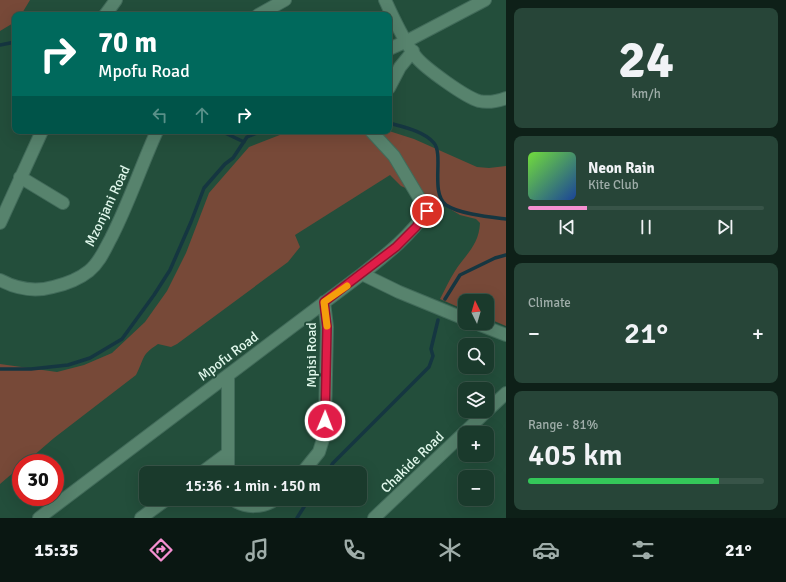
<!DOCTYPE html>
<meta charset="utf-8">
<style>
:root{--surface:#1a3a2c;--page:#274538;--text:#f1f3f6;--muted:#9fada9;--line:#385448;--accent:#f590d1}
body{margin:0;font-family:Signika,sans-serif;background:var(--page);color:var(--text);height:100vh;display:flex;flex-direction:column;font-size:15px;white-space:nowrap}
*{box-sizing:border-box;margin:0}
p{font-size:13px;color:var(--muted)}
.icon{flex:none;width:22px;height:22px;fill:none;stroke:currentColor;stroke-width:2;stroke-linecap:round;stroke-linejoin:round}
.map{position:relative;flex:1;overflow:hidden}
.panel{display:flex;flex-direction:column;gap:8px;padding:8px;background:#0e2018;width:280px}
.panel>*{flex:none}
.banner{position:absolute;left:12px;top:12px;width:380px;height:122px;border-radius:8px;box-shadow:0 4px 16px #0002,0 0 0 1px var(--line);background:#00695c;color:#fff;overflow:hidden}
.needle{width:26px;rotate:355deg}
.controls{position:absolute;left:458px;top:294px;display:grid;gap:8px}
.controls a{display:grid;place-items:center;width:36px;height:36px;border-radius:8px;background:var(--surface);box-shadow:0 4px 16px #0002,0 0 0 1px var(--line);font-size:20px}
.speed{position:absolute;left:12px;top:454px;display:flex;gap:8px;font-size:20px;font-weight:700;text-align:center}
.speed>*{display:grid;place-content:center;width:52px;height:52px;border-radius:50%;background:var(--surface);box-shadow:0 4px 16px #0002,0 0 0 1px var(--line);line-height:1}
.speed .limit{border:6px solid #d22;background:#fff;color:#111}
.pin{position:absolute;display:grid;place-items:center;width:34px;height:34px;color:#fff;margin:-17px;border:2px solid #fff;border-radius:50%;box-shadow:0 1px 4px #0007}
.me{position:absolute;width:44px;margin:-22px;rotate:1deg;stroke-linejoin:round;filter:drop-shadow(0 0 3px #0008)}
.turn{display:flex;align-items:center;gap:14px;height:84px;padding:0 20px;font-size:18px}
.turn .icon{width:52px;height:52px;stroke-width:2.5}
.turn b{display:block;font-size:28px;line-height:34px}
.lanes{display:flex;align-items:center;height:38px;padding:0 20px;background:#0003;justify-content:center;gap:20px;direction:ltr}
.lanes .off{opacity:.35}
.big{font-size:30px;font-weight:600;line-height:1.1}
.panel .card{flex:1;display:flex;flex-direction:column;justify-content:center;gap:6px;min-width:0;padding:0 14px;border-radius:8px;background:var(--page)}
.panel .dial{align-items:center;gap:0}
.dial b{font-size:52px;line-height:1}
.song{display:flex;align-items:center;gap:12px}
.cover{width:48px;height:48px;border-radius:6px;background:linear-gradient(135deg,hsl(100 70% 55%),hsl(220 70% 35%))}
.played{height:4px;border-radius:2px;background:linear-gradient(90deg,var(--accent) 25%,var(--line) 25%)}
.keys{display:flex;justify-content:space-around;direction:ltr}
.heat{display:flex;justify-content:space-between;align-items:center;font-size:22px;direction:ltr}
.charge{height:6px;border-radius:3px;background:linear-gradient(90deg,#34c759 81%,var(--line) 0)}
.trip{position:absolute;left:139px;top:466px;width:228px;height:40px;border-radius:8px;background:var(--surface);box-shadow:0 4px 16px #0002,0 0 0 1px var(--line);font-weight:600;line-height:40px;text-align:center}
.tab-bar{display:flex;height:64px;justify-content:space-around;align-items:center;background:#0a1712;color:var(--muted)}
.tab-bar .icon{width:28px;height:28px}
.tab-bar .on{color:var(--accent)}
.tab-bar b{font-size:18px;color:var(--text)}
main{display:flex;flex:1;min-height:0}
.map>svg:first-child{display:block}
.green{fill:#774938}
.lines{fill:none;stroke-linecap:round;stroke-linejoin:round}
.stream{stroke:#153641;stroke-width:3.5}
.street-casing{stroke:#426b5a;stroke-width:14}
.street{stroke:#57836d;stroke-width:12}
.route-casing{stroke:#92132f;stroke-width:10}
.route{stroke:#e11d48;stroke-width:7}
.slow{stroke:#f59e0b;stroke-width:7}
.labels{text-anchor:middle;stroke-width:4;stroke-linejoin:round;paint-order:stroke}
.street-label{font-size:14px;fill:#e1f8ec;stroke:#234e3b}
</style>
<main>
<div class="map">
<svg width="506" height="518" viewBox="0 0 506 518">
<rect width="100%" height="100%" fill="#234e3b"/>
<path class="green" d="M0,0H30L21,15H15V22L0,31Z
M290,131H389L414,139L477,167L489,168L506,166V326L487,318V301H465V310L440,299C445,290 449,280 455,271C466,254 479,245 480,223L476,219L460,215L443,205L401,186L390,175L295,235L300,247L288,262L177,344L171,347L158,344C140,356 145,358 136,375L54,438L25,463H21V466L0,484V364L57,372L84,365L112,353L145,322L167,291L186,253L209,193L249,147Z"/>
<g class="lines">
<path class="stream" d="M0,45L15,42
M389,123C403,127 424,131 434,143C444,155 430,193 446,205C459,214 490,217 506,219
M221,131L244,142
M445,299L460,275L495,258L506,255
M0,369H31L68,365L90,358L122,339L154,295L170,270L191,222L204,188L225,164L233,158L247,137L262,131
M327,473L333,463L429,367L433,356L431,349L438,320
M297,518L309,499"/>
<defs>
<path id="street" d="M385,0C394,19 403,40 416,57C425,68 465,97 479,101C488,103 498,101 506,98
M105,15L116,0
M258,15L285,0
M389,49L407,41L485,0
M389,88L400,67L413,51
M20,177L63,203
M0,223L42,131
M362,274L399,292L465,319
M0,280C17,289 35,292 53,287C66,284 79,279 89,271C100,262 105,249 111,238C129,203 141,166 157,131
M475,323L506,335
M228,375V473
M487,411L506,393
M201,473L228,453
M302,473L319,452L323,439L325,421L327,327L324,302
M233,499C244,509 264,508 276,499
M39,518L362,274C387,254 408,238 427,211L394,156L371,131
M141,518L167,499
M374,518L487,411"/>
</defs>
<use href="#street" class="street-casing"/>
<use href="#street" class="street"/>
</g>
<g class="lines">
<defs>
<path id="route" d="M325,421L327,327L324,302L396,247L416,227L427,211"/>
</defs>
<use href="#route" class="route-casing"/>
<use href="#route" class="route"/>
<path class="slow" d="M327,326L324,302L347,286"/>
</g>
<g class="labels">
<g class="street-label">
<text transform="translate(107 206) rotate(-65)" y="5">Mzonjani Road</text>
<text transform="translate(311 355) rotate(-90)" y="5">Mpisi Road</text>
<text transform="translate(228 356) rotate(-37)" y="5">Mpofu Road</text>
<text transform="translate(412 462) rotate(-44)" y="5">Chakide Road</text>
</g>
</g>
</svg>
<div class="controls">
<a><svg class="needle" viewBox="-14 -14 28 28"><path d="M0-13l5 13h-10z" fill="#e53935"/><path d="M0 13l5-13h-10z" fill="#9fada9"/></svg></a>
<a><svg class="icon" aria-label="search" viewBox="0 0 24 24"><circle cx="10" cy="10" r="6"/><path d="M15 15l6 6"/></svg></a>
<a><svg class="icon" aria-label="layers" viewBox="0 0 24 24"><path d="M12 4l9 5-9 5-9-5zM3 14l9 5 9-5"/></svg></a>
<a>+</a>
<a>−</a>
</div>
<div class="speed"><div class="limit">30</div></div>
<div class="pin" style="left:427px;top:211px;background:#d93025"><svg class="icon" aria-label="arrive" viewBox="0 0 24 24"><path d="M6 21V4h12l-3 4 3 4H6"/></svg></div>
<svg class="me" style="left:325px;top:421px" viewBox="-20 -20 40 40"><circle r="17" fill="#e11d48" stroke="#fff" stroke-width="3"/><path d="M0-11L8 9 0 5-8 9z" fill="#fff"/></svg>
<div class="trip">15:36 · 1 min · 150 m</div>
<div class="banner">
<div class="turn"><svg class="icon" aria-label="right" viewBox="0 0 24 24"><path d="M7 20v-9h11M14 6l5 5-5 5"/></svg><div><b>70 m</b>Mpofu Road</div></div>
<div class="lanes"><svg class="icon off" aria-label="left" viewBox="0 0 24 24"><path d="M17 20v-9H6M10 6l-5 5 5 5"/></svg><svg class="icon off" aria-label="ahead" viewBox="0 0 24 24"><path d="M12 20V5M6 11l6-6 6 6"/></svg><svg class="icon" aria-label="right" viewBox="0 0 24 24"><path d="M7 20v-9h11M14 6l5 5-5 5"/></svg></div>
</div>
</div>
<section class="panel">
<div class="card dial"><b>24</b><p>km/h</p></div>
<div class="card">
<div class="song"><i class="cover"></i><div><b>Neon Rain</b><p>Kite Club</p></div></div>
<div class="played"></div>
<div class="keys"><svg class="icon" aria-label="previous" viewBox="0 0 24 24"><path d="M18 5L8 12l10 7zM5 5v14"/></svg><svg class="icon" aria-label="pause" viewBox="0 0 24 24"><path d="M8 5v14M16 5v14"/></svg><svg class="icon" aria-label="next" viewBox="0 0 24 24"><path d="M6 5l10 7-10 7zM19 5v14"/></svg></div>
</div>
<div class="card"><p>Climate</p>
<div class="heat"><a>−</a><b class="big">21°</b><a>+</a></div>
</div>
<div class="card"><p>Range · 81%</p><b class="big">405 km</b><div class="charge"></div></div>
</section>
</main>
<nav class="tab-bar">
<b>15:35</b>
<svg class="icon on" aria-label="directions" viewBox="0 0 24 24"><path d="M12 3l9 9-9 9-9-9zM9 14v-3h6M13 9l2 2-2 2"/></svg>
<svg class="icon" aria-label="music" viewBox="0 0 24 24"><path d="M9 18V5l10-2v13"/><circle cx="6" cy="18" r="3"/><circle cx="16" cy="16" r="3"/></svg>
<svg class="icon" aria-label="phone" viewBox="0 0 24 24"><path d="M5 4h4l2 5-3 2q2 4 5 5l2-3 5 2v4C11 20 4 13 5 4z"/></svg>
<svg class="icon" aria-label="climate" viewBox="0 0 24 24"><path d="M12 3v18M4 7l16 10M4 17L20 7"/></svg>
<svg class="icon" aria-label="car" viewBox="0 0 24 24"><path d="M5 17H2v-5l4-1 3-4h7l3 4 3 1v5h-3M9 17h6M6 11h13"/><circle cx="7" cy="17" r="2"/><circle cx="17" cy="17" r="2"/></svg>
<svg class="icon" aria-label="filters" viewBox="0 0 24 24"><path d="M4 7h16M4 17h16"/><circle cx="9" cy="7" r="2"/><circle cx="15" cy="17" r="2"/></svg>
<b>21°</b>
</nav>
